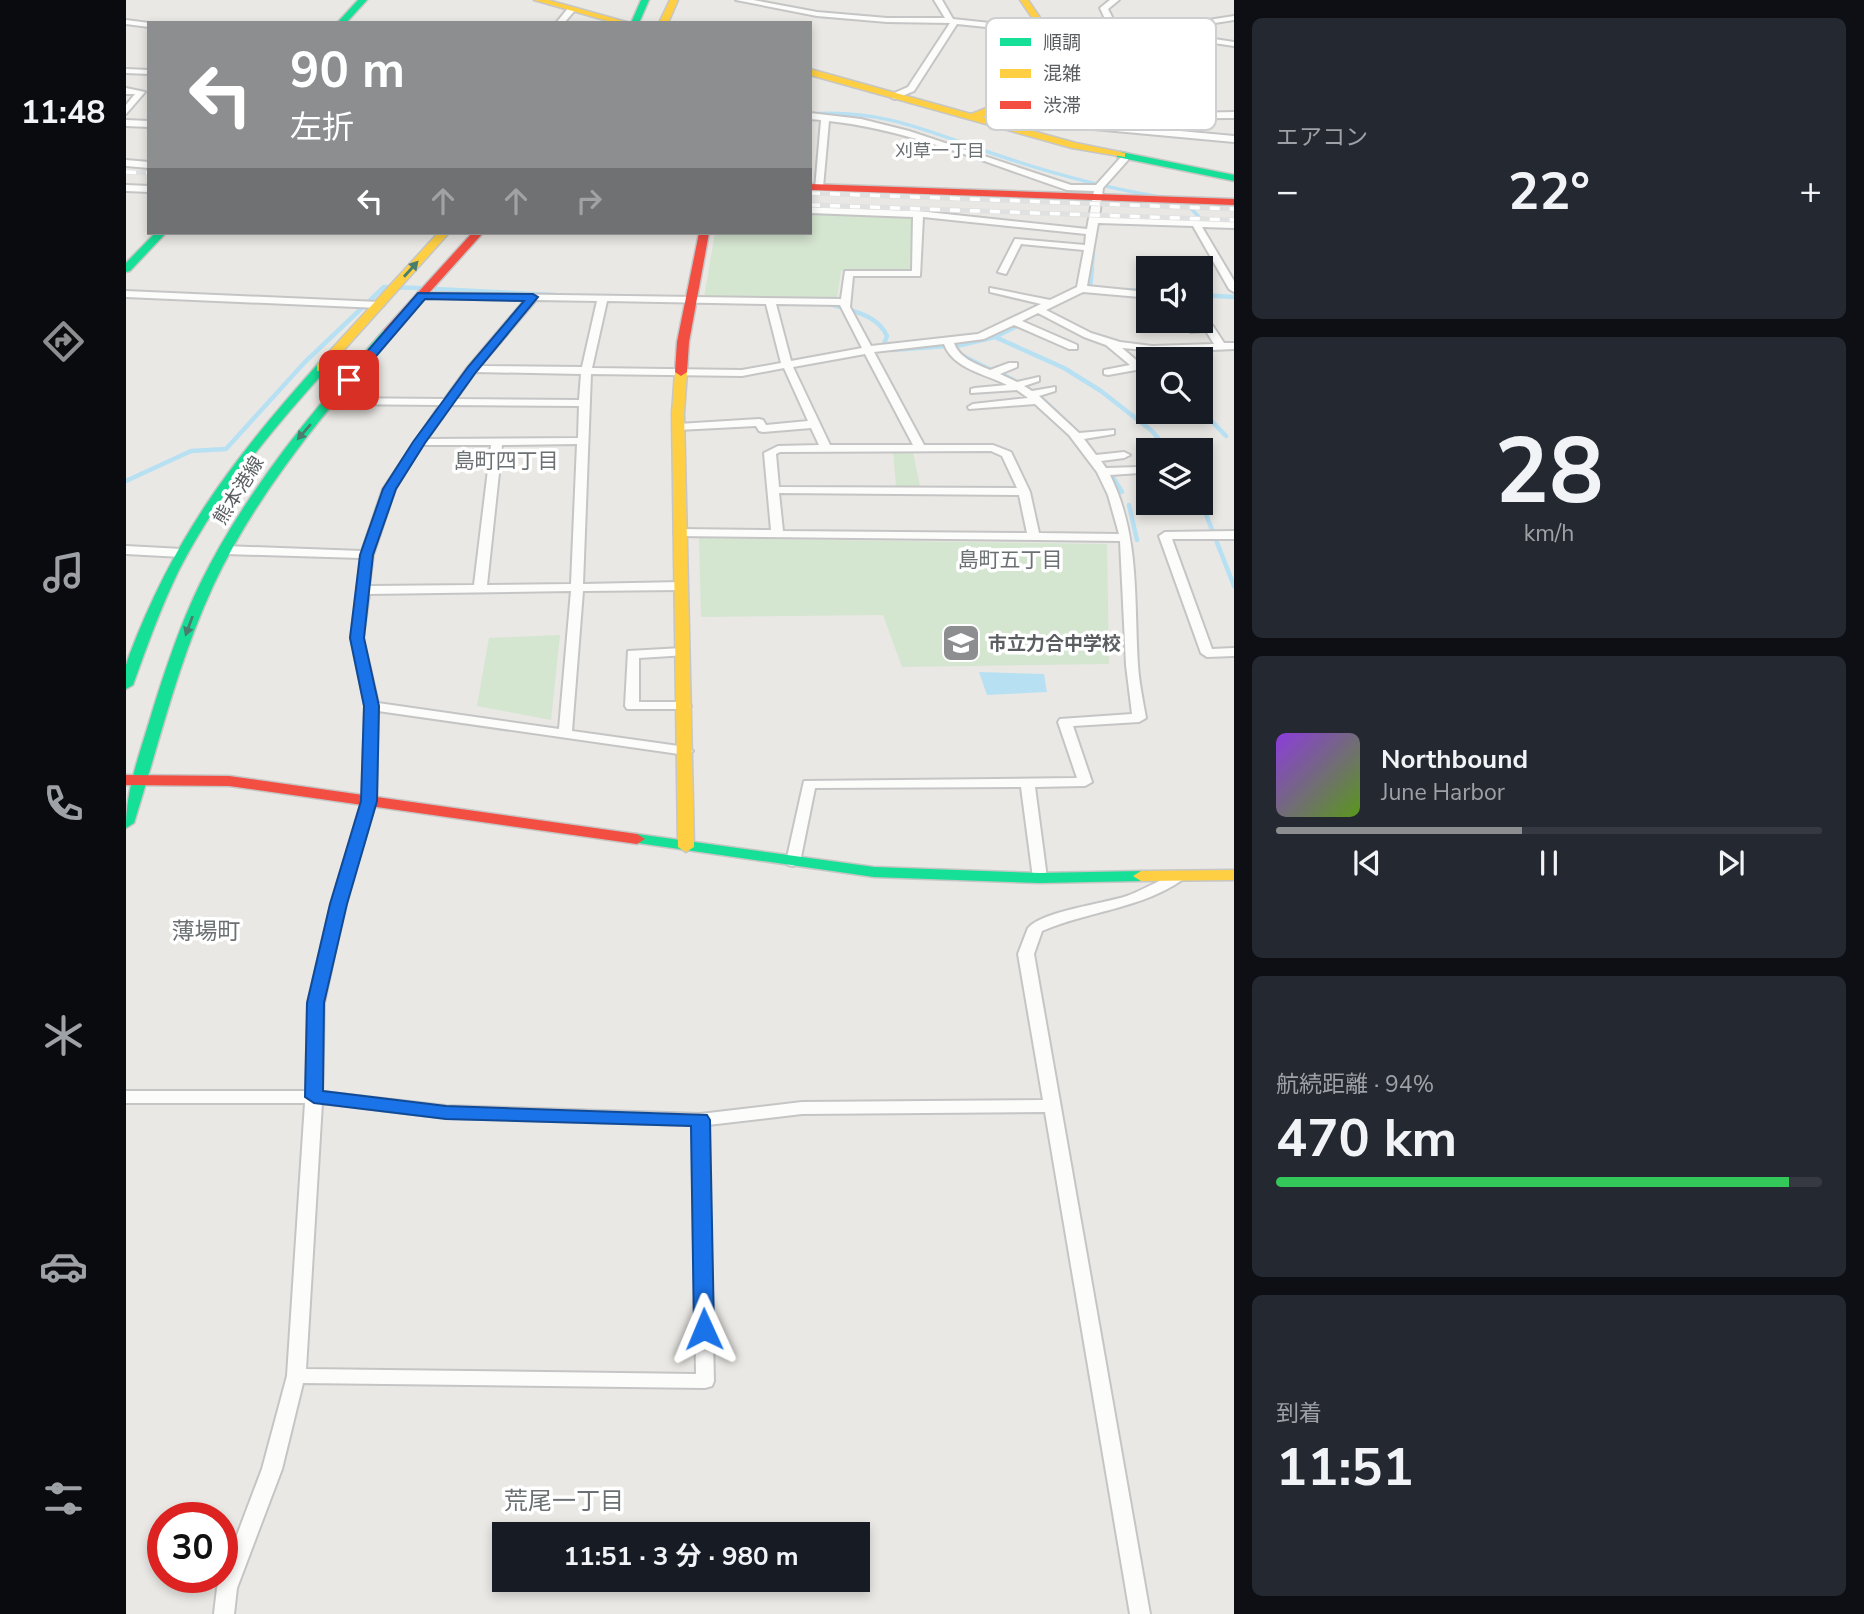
<!DOCTYPE html>
<html lang="ja">
<meta charset="utf-8">
<style>
:root{--surface:#171b24;--page:#242831;--text:#f1f3f6;--muted:#9ea1a6;--line:#363941;--accent:#8c8e8f}
body{margin:0;font-family:"Nunito Sans","Noto Sans JP",sans-serif;background:var(--page);color:var(--text);height:100vh;display:flex;flex-direction:column;font-size:26px;white-space:nowrap}
*{box-sizing:border-box;margin:0}
p{font-size:23px;color:var(--muted)}
.icon{flex:none;width:38px;height:38px;fill:none;stroke:currentColor;stroke-width:2;stroke-linecap:round;stroke-linejoin:round}
.map{position:relative;flex:1;overflow:hidden}
.panel{display:flex;flex-direction:column;gap:18px;padding:18px;background:#0d0f14;width:630px}
.panel>*{flex:none}
.guide{position:absolute;left:21px;top:21px;width:665px;height:214px;border-radius:0px;box-shadow:0 4px 10px #0003;background:#8c8e8f;color:#fff;overflow:hidden}
.tools{position:absolute;left:1010px;top:256px;display:grid;gap:14px}
.tools a{display:grid;place-items:center;width:77px;height:77px;border-radius:0px;background:var(--surface);box-shadow:0 4px 10px #0003;font-size:35px}
.speed{position:absolute;left:21px;top:1502px;display:flex;gap:14px;font-size:35px;font-weight:700;text-align:center}
.speed>*{display:grid;place-content:center;width:91px;height:91px;border-radius:50%;background:var(--surface);box-shadow:0 4px 10px #0003;line-height:1}
.speed .limit{border:10px solid #d22;background:#fff;color:#111}
.pin{position:absolute;display:grid;place-items:center;width:60px;height:60px;color:#fff;margin:-30px;border-radius:14px;box-shadow:0 4px 10px #0006}
.me{position:absolute;width:77px;margin:-38px;rotate:359deg;stroke-linejoin:round;filter:drop-shadow(0 0 5px #0008)}
.turn{display:flex;align-items:center;gap:24px;height:147px;padding:0 28px;font-size:32px}
.turn .icon{width:91px;height:91px;stroke-width:2.5}
.turn b{display:block;font-size:49px;line-height:60px}
.lanes{display:flex;align-items:center;height:66px;padding:0 28px;background:#0003;justify-content:center;gap:35px;direction:ltr}
.lanes .off{opacity:.35}
.big{font-size:52px;font-weight:700;line-height:1.1}
.panel .card{flex:1;display:flex;flex-direction:column;justify-content:center;gap:10px;min-width:0;padding:0 24px;border-radius:10px;background:var(--page)}
.panel .dial{align-items:center;gap:0}
.dial b{font-size:91px;line-height:1}
.song{display:flex;align-items:center;gap:21px}
.cover{width:84px;height:84px;border-radius:10px;background:linear-gradient(135deg,hsl(270 70% 55%),hsl(90 70% 35%))}
.played{height:7px;border-radius:4px;background:linear-gradient(90deg,var(--accent) 45%,var(--line) 45%)}
.keys{display:flex;justify-content:space-around;direction:ltr}
.heat{display:flex;justify-content:space-between;align-items:center;font-size:38px;direction:ltr}
.charge{height:10px;border-radius:5px;background:linear-gradient(90deg,#34c759 94%,var(--line) 0)}
.trip{position:absolute;left:366px;top:1522px;width:378px;height:70px;border-radius:0px;background:var(--surface);box-shadow:0 4px 10px #0003;font-weight:700;line-height:70px;text-align:center}
main{display:flex;flex:1;min-height:0}
.dock{display:flex;flex-direction:column;width:126px;justify-content:space-around;align-items:center;background:#090b0e;color:var(--muted)}
.dock .icon{width:49px;height:49px}
.dock .on{color:var(--accent)}
.dock b{font-size:32px;color:var(--text)}
.map>svg:first-child{display:block}
.green{fill:#d4e5d0}
.water{fill:#b8e0f3}
.lines{fill:none;stroke-linecap:round;stroke-linejoin:round}
.stream-far1{stroke:#b8e0f3;stroke-width:3.5}
.stream{stroke:#b8e0f3;stroke-width:4.5}
.street-casing{stroke:#c5c5c5;stroke-width:4}
.fast-casing{stroke:#c6c6c6;stroke-width:3}
.slow-casing{stroke:#c6c6c6;stroke-width:3}
.jam-casing{stroke:#c6c6c6;stroke-width:3}
.street{fill:#fcfcfb;fill-rule:evenodd}
.fast{fill:#16e098;fill-rule:evenodd}
.slow{fill:#ffcf43;fill-rule:evenodd}
.jam{fill:#f24e42;fill-rule:evenodd}
.rail-casing{stroke:#e0e1e1;stroke-width:5}
.rail{stroke:#fff;stroke-width:3.5;stroke-dasharray:10;stroke-linecap:butt}
.oneway{fill:#497e6f}
.route{fill:#1a73e8;stroke:#114b97;stroke-width:2}
.labels{text-anchor:middle;stroke-width:7;stroke-linejoin:round;paint-order:stroke}
.far-neighbourhood-label{font-size:18px;fill:#6b7073;stroke:#fff}
.street-label{font-size:19px;fill:#5a5e61;stroke:#fff}
.poi-label{font-size:19px;font-weight:bold;fill:#5a5e61;stroke:#fff;text-anchor:start}
.neighbourhood-label{font-size:21px;fill:#6b7073;stroke:#fff}
.quarter-label{font-size:23px;fill:#6b7073;stroke:#fff}
.near-neighbourhood-label{font-size:24px;fill:#6b7073;stroke:#fff}
.key{fill:#fff;stroke:#cecfd0;stroke-width:2}
.key-label{font-size:19px;fill:#5a5e61}
</style>
<main>
<nav class="dock">
<b>11:48</b>
<svg class="icon on" aria-label="directions" viewBox="0 0 24 24"><path d="M12 3l9 9-9 9-9-9zM9 14v-3h6M13 9l2 2-2 2"/></svg>
<svg class="icon" aria-label="music" viewBox="0 0 24 24"><path d="M9 18V5l10-2v13"/><circle cx="6" cy="18" r="3"/><circle cx="16" cy="16" r="3"/></svg>
<svg class="icon" aria-label="phone" viewBox="0 0 24 24"><path d="M5 4h4l2 5-3 2q2 4 5 5l2-3 5 2v4C11 20 4 13 5 4z"/></svg>
<svg class="icon" aria-label="climate" viewBox="0 0 24 24"><path d="M12 3v18M4 7l16 10M4 17L20 7"/></svg>
<svg class="icon" aria-label="car" viewBox="0 0 24 24"><path d="M5 17H2v-5l4-1 3-4h7l3 4 3 1v5h-3M9 17h6M6 11h13"/><circle cx="7" cy="17" r="2"/><circle cx="17" cy="17" r="2"/></svg>
<svg class="icon" aria-label="filters" viewBox="0 0 24 24"><path d="M4 7h16M4 17h16"/><circle cx="9" cy="7" r="2"/><circle cx="15" cy="17" r="2"/></svg>
</nav>
<div class="map">
<svg width="1108" height="1614" viewBox="0 0 1108 1614">
<rect width="100%" height="100%" fill="#e9e8e4"/>
<path class="green" d="M684,214L787,217L788,273L715,271L711,299L578,298L589,233H684Z
M767,452H787L794,486H770Z
M573,538L981,544L983,664L776,667L757,615L575,617Z
M434,635L425,720L351,706L363,638Z"/>
<path class="water" d="M853,672L918,674L921,692L861,695Z"/>
<g class="lines">
<path class="stream-far1" d="M684,114C760,109 805,133 874,156C925,173 976,187 1029,196
M1051,203L1063,206L1081,226
M966,270L968,243"/>
<path class="stream" d="M964,288L966,268
M310,289L429,295
M999,290L1022,291
M1074,295L1108,297
M704,304C725,311 751,314 761,336L758,344L766,350L835,345L869,337L938,368L975,391L1026,431L1042,450
M869,337L889,327
M835,355L867,371
M1011,361L1022,369
M874,373L893,383
M914,397L946,427
M1074,409L1100,436
M985,474L996,492
M0,481L65,451L100,449L179,362L258,287L294,288
M1074,499L1108,586
M1003,505L1011,540"/>
<defs>
<path id="street" d="M610,0H627L691,12L761,18H819L808,0H816L827,19L900,27L980,21L974,8L984,0H993L982,9L988,21H1076L1108,16V20L1076,25H1011L1018,114L1108,112V118L951,119L950,117L954,114H1010L1005,28L1003,25L900,31L831,24L788,91L769,99L766,98V94L782,87L824,23L761,22L691,16Z
M443,7L450,9L438,23H430Z
M0,20L23,23V27L0,24Z
M1023,29L1108,42V46L1020,33L1019,31Z
M0,69L23,70V74L0,73Z
M0,88L19,92L0,114V105L9,94H0Z
M872,104L946,121L1108,136V142L946,127L869,109V105Z
M684,113L735,119L783,131L945,185H970L996,156H1002V160L977,188L973,217L1108,222V228L1076,227L1108,281V292L1103,289L1067,226L972,223L961,286L1021,292L1022,305L1018,304L1014,297L957,292L920,310L965,333L994,342L1026,346L1088,344L1080,331L1065,332L1060,329C1066,324 1079,324 1087,326L1098,343H1108V349L1043,352L996,348L1022,370V378L1010,370L982,375L978,374V370L1004,365L980,345L958,337L912,313L896,321L951,345V349H943L888,325L858,339L828,343C833,358 850,364 864,370L883,363H891V367L874,374L891,382L913,377V381L898,386L906,391L929,387V391L913,396L953,433L988,430V434L958,439L970,455L998,452L1004,455L998,458L975,461L980,468L1014,467L1020,470L1014,473L984,475C1014,536 1008,599 1012,665C1013,683 1017,700 1020,718L1013,722L947,726L966,782L959,786L909,787L921,878L919,881L914,882L907,878L895,787L689,788L674,862L667,866L662,865L660,862L678,781L951,778L932,722L934,719L1006,714L1000,665L994,541L550,536L548,533L554,529L645,530L638,453L652,446L693,445L685,428L637,432L633,431L630,426L552,430L547,427L552,424L633,419L637,420L640,425L682,421L658,368L616,376L465,374L457,584L555,582L561,586L555,590L457,591L446,731L560,747L567,751L560,755L252,711L250,801L219,904L198,1003L196,1092L320,1106L574,1114L676,1102L917,1100L892,954L902,928C917,911 977,904 1001,896C1014,892 1047,872 1056,874L1058,877L1056,880C1014,909 962,911 916,931L908,954L1024,1614H1004L919,1112L676,1114L582,1125L588,1381L586,1386L579,1388L177,1383L156,1469L111,1588L108,1614H88L91,1588L136,1469L161,1376L179,1103H0V1091H180L182,1003L205,904L236,801L239,706L225,638L235,558L99,554L93,550L99,546L236,551L257,489L314,405L205,404L200,401L205,398L319,399L342,367L399,300L296,298L292,297V293L715,299L719,271H786L787,217L684,213V207L792,211L961,229L968,191L941,190C863,164 785,130 703,121L697,187L689,189L695,120L684,119ZM797,217L960,234L959,245L889,239L872,272L880,274L895,244L958,250L951,287L924,300L864,288V292L915,304L852,334L745,346L724,307L727,276H794ZM410,300L471,301L456,367L354,366ZM481,301L640,304L655,363L616,370L466,368ZM650,304L714,305L736,348L665,361ZM818,344C827,369 860,374 881,385L849,388L845,389V393L891,390L902,398L847,404L842,407L843,409L909,404L943,435L971,472L982,495L993,534L913,533L904,492L885,452L867,445H798L748,352ZM739,354L787,445H704L667,367ZM349,372L455,374L453,400L330,399ZM325,405L453,406L452,438L301,439ZM451,444L445,584L361,585L376,445ZM296,445H365L348,585L243,586L247,555L269,489ZM865,451L876,456L891,488L653,487L650,454L654,452ZM653,493L893,495L901,533L657,531ZM445,591L433,729L252,703L237,638L243,594ZM196,1103L320,1118L566,1125L570,1374L180,1369Z
M0,120L23,121V127L0,126Z
M0,160L23,162V168L0,166Z
M0,185L23,186V192L0,191Z
M0,291L253,302L258,305L253,308L0,297Z
M1108,531V539H1046L1086,649L1108,648V656L1081,657L1075,653L1033,536L1039,532Z
M0,546L56,549L62,553L56,557L0,554Z
M556,648L562,652L561,655L513,658V702H558L563,703L565,706L563,709H501L499,706L502,651Z"/>
<path id="fast" d="M232,0H241L220,23H211Z
M515,0H523L513,23H505Z
M995,152L1108,175V181L991,157V153Z
M29,233H40L4,271L0,272V263Z
M262,329L266,330V334C199,412 131,492 87,586C52,662 33,743 8,823L0,828C0,789 13,756 24,719C38,673 53,627 74,584C120,490 189,408 258,330Z
M195,364L201,368L199,371C144,432 91,496 53,570C35,607 21,646 7,685L0,689V665L3,656C48,537 107,459 191,365Z
M511,834L748,867L914,873L1015,871L1023,876L1015,881L914,883L748,877L505,842L503,839L505,836Z"/>
<path id="slow" d="M408,0H422L504,23H489Z
M544,0H552L542,23H533Z
M894,0H902L930,41C917,85 898,101 856,117L950,143L999,153V157L946,148L684,75V69L845,114C888,98 907,85 922,41Z
M312,233H323L199,371H191V365Z
M555,368L561,372L558,413L568,847L560,852L552,847L546,413L549,372Z
M1108,870V880L1015,881L1007,876L1015,871Z"/>
<path id="jam" d="M684,184L1108,199V205L684,190Z
M346,233H357L266,334H258V330Z
M573,233H583L563,342L561,372L555,376L549,372L551,342Z
M0,775L103,776L511,834L519,839L511,844L103,786L0,785Z"/>
</defs>
<use href="#street" class="street-casing"/>
<use href="#fast" class="fast-casing"/>
<use href="#slow" class="slow-casing"/>
<use href="#jam" class="jam-casing"/>
<use href="#street" class="street"/>
<use href="#fast" class="fast"/>
<use href="#slow" class="slow"/>
<use href="#jam" class="jam"/>
<defs>
<path id="rail" d="M0,172L23,173
M684,193L1108,209
M684,205L1108,220"/>
</defs>
<use href="#rail" class="rail-casing"/>
<use href="#rail" class="rail"/>
</g>
<defs><path id="oneway-solid" d="M-6-.8H1V-3.2L6.5 0L1 3.2V.8H-6Z" transform="scale(1.75)"/></defs>
<g class="oneway">
<use href="#oneway-solid" transform="translate(285 269) rotate(-48)"/>
<use href="#oneway-solid" transform="translate(178 432) rotate(131)"/>
<use href="#oneway-solid" transform="translate(63 626) rotate(110)"/>
</g>
<path class="route" d="M292,293L407,294L412,297L350,372L299,443L270,489L247,555L238,638L253,706L251,801L221,904L198,1003L197,1091L320,1106L581,1115L584,1120L588,1329L585,1334H571L568,1329L565,1126L320,1119L188,1103L179,1097L181,1003L204,904L235,801L238,706L224,638L234,555L257,489L287,442L342,367L398,301L299,299L228,382H219V377Z"/>
<defs>
<symbol id="school-square" viewBox="-11 -11 22 22"><rect x="-9" y="-9" width="18" height="18" rx="4" fill="#8c8e8f" stroke="#fff"/><path d="M0-5L7-2L0 1L-7-2ZM-4 1L0 2.5L4 1V4Q0 6-4 4Z" fill="#fff"/></symbol>
</defs>
<g fill-rule="evenodd">
<use href="#school-square" x="813" y="621" width="44" height="44"/>
</g>
<g class="labels">
<g class="far-neighbourhood-label">
<text x="814" y="157">刈草一丁目</text>
</g>
<g class="street-label">
<text transform="translate(112 490) rotate(-58)" y="7">熊本港線</text>
</g>
<g class="poi-label">
<text x="862" y="650">市立力合中学校</text>
</g>
<g class="neighbourhood-label">
<text x="380" y="468">島町四丁目</text>
<text x="884" y="567">島町五丁目</text>
</g>
<g class="quarter-label">
<text x="80" y="939">薄場町</text>
</g>
<g class="near-neighbourhood-label">
<text x="438" y="1509">荒尾一丁目</text>
</g>
</g>
<rect x="860" y="18" width="230" height="112" rx="10" class="key"/>
<rect x="874" y="38" width="31" height="8" fill="#16e098"/>
<rect x="874" y="69" width="31" height="9" fill="#ffcf43"/>
<rect x="874" y="101" width="31" height="8" fill="#f24e42"/>
<g class="key-label">
<text x="917" y="49">順調</text>
<text x="917" y="80">混雑</text>
<text x="917" y="112">渋滞</text>
</g>
</svg>
<div class="tools">
<a><svg class="icon" aria-label="sound" viewBox="0 0 24 24"><path d="M4 9h4l5-4v14l-5-4H4zM17 9q2 3 0 6"/></svg></a>
<a><svg class="icon" aria-label="search" viewBox="0 0 24 24"><circle cx="10" cy="10" r="6"/><path d="M15 15l6 6"/></svg></a>
<a><svg class="icon" aria-label="layers" viewBox="0 0 24 24"><path d="M12 4l9 5-9 5-9-5zM3 14l9 5 9-5"/></svg></a>
</div>
<div class="speed"><div class="limit">30</div></div>
<div class="pin" style="left:223px;top:380px;background:#d93025"><svg class="icon" aria-label="arrive" viewBox="0 0 24 24"><path d="M6 21V4h12l-3 4 3 4H6"/></svg></div>
<svg class="me" style="left:578px;top:1329px" viewBox="-20 -20 40 40"><path d="M0-17L14 15 0 8-14 15z" fill="#1a73e8" stroke="#fff" stroke-width="4"/></svg>
<div class="trip">11:51 · 3 分 · 980 m</div>
<div class="guide">
<div class="turn"><svg class="icon" aria-label="left" viewBox="0 0 24 24"><path d="M17 20v-9H6M10 6l-5 5 5 5"/></svg><div><b>90 m</b>左折</div></div>
<div class="lanes"><svg class="icon" aria-label="left" viewBox="0 0 24 24"><path d="M17 20v-9H6M10 6l-5 5 5 5"/></svg><svg class="icon off" aria-label="ahead" viewBox="0 0 24 24"><path d="M12 20V5M6 11l6-6 6 6"/></svg><svg class="icon off" aria-label="ahead" viewBox="0 0 24 24"><path d="M12 20V5M6 11l6-6 6 6"/></svg><svg class="icon off" aria-label="right" viewBox="0 0 24 24"><path d="M7 20v-9h11M14 6l5 5-5 5"/></svg></div>
</div>
</div>
<section class="panel">
<div class="card"><p>エアコン</p>
<div class="heat"><a>−</a><b class="big">22°</b><a>+</a></div>
</div>
<div class="card dial"><b>28</b><p>km/h</p></div>
<div class="card">
<div class="song"><i class="cover"></i><div><b>Northbound</b><p>June Harbor</p></div></div>
<div class="played"></div>
<div class="keys"><svg class="icon" aria-label="previous" viewBox="0 0 24 24"><path d="M18 5L8 12l10 7zM5 5v14"/></svg><svg class="icon" aria-label="pause" viewBox="0 0 24 24"><path d="M8 5v14M16 5v14"/></svg><svg class="icon" aria-label="next" viewBox="0 0 24 24"><path d="M6 5l10 7-10 7zM19 5v14"/></svg></div>
</div>
<div class="card"><p>航続距離 · 94%</p><b class="big">470 km</b><div class="charge"></div></div>
<div class="card"><p>到着</p><b class="big">11:51</b></div>
</section>
</main>
